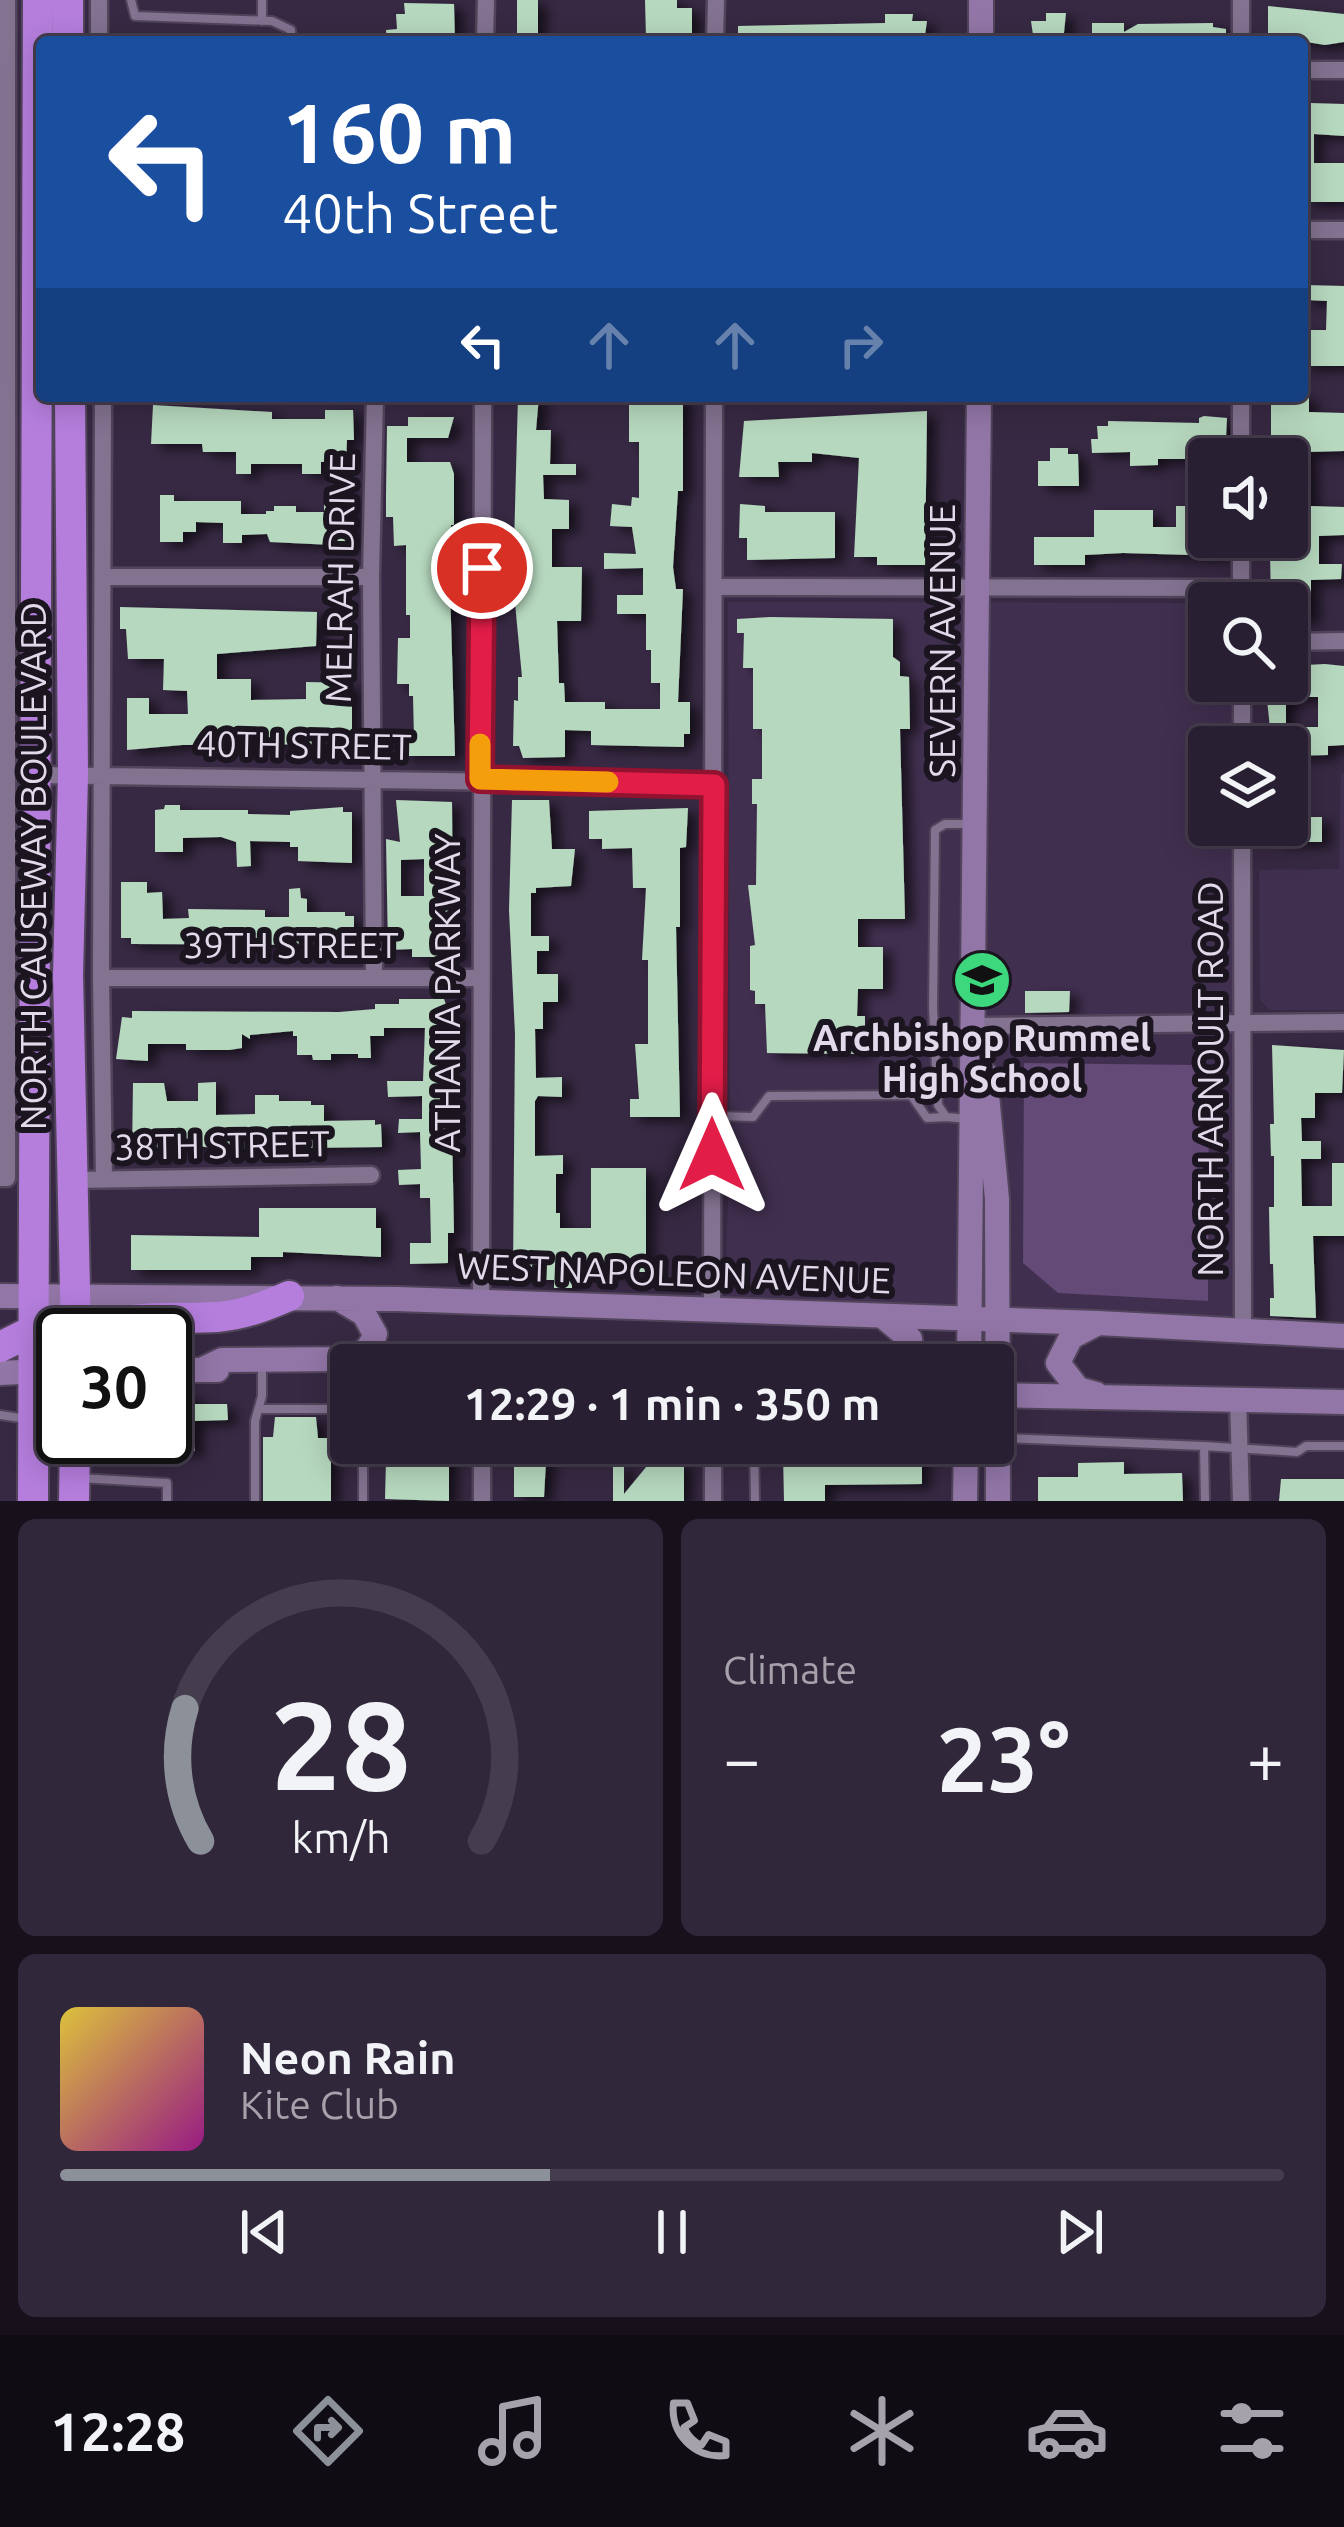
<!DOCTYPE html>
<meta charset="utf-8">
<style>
:root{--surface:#291f32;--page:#31273a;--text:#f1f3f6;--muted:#a5a2ac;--line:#453d4d;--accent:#8c9099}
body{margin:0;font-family:Ubuntu,sans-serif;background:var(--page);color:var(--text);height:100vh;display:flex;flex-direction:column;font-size:45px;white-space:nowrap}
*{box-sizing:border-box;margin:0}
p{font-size:39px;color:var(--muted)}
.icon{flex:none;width:66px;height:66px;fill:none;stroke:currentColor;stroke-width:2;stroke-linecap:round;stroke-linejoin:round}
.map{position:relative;height:1501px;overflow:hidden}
.sheet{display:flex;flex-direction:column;gap:18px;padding:18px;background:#17111c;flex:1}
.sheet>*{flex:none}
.guide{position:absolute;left:36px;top:36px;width:1272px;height:366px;border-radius:12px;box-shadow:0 6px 30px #0003,0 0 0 3px var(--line);background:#1a4fa0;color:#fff;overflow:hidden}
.fabs{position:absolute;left:1188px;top:438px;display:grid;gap:24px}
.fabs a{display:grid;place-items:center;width:120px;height:120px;border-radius:12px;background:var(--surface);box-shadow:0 6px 30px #0003,0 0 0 3px var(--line);font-size:60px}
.speed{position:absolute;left:36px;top:1308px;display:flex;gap:24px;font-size:60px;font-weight:700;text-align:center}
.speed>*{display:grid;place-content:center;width:156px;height:156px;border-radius:50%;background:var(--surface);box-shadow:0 6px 30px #0003,0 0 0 3px var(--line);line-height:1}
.speed .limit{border:6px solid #111;border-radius:18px;background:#fff;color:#111}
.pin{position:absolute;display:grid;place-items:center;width:102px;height:102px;color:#fff;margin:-51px;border:6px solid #fff;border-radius:50%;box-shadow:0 3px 12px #0007}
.me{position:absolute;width:132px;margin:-66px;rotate:0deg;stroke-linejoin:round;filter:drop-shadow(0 0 9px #0008)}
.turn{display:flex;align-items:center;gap:42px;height:252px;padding:0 48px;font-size:54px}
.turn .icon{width:156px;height:156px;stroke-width:2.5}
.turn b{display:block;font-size:84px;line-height:102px}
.lanes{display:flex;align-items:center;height:114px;padding:0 48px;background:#0003;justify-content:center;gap:60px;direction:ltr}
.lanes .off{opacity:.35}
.big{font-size:90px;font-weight:600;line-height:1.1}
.sheet .widget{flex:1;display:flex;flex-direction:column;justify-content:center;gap:18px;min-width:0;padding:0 42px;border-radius:18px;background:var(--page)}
.sheet .dial{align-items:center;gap:0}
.dial svg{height:312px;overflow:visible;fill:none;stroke:var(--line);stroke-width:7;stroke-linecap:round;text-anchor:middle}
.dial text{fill:var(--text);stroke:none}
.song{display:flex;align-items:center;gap:36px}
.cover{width:144px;height:144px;border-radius:18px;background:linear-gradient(135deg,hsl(50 70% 55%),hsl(310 70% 35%))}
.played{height:12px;border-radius:6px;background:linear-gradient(90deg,var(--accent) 40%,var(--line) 40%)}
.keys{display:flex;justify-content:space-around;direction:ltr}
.heat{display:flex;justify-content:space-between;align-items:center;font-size:66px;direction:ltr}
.sheet .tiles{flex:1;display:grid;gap:18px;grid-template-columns:1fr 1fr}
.widget:last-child{grid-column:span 2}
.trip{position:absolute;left:330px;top:1344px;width:684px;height:120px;border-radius:12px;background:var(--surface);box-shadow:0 6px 30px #0003,0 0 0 3px var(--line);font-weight:600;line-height:120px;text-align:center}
.tabs{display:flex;height:192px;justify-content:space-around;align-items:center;background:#100c14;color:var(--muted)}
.tabs .icon{width:84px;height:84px}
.tabs .active{color:var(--accent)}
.tabs b{font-size:54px;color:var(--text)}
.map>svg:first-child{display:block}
.built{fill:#412f4f}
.green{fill:#644a77}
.building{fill:#b6d8be;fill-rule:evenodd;filter:url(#shadow)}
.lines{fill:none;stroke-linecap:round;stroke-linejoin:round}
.lane-casing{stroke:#52455b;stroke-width:12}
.street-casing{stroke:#52455b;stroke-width:21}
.secondary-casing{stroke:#52455b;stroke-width:28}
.highway-casing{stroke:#52455b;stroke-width:34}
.lane{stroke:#837290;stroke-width:8}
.street{stroke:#837290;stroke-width:16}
.secondary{stroke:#9276a7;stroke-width:24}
.highway{stroke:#b57edd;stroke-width:30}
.route-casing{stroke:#92132f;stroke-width:30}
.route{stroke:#e11d48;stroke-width:21}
.slow{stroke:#f59e0b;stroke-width:21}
.labels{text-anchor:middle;stroke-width:12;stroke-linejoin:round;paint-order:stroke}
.street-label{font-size:36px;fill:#e2d9ea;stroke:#1b1520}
.poi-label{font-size:36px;font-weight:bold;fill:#e2d9ea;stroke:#1b1520}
</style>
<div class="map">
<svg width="1344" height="1501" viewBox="0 0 1344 1501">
<defs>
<filter id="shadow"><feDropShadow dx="9" dy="5" stdDeviation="6" flood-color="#0009"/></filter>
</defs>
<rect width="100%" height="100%" fill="#372943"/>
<path class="built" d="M728,602L1213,603H1209V681H1233L1234,747H1209V825H1234V1328L1167,1312L725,1299L730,1135Z
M1341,773H1344V1010H1270L1260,1000L1259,870L1339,869Z"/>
<path class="green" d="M1024,1063L1194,1065L1209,1081L1208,1301L1058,1293L1023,1263Z"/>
<path class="building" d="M517,0H538V42H517Z
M645,0H677V8H692V42H654V38H646Z
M404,3L454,4L455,42H387L386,30L397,29L396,14H405Z
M1268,6L1344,14V42L1325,45L1288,39V42H1268Z
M1046,13H1066L1063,42H1034L1031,21H1046Z
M885,14H913L912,21H927L924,42H738V26L885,23Z
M1092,23H1124V32L1138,24L1213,23V27L1226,29V42H1092Z
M1310,103L1344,104V136L1314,134V163H1344V202H1305L1302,111H1310Z
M1304,285L1344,286V366H1302V330H1326L1327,301L1304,300Z
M518,396H539L536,430H551L550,464H576V475H543L544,499L569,500V529H552V567H582L581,621H557L559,683H564L565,702H605V709H660V683H651V650H646V614H617V595H643V568L604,569V553L636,554L632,527L610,526L612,504L631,506L632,497L639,498V442H629V396H683V491H678L673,567L676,589H683L678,702H690V734H684V747L591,745V731L565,730V757L523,758L519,746H513L514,700L518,701V677H522L513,582Z
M1271,396H1309V412L1344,413V451L1308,452L1310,506L1344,507V535L1319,536V564H1342L1341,579L1311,580V619L1287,620V603H1271L1270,552H1287V459H1271Z
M153,405L272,412V419H325V410H353L354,440H347L346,461L321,462V474H302V464H251V474H236V452H203L202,444H151Z
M927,411L925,565H877V557H854L859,458L812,453V462H778L779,477H739L744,421Z
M1204,416L1227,418L1225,457H1209V465H1195V459H1158V465L1130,466V452L1092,453L1091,439H1098L1097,426H1108V421L1199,423V418Z
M408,417H454L448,438H407V462H450L454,474V525H451L455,564H450V587L455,756H401V738H414L413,696H409V684H397L398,638H410V615H406V545L394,546L393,517H386V496L387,426H408Z
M1050,448H1068V454H1078L1079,486H1038V461H1050Z
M1209,485V537H1224V556L1123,553L1085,555V565H1034V537H1094V510H1153V527H1176V506H1195V486Z
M335,490H349L354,546L270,542L267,534L242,535V543H223V523L196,522V532H183V542H160V495H174V501H241V514H266V511H274V506H296V512H324V499H335Z
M740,504L765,506V512H835V558L747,560V538H739Z
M120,607L317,612L316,646L217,654V679H251V700L306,699V682L352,683V744L182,745L127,750V698H149V714H188L187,691L163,690L164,659H128L126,629H120Z
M770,617L893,619V657L900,662V676L909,677L910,729H900L905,919H858V947H883V989H858L857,1016H865V1054L767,1053L765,1004H755V991L750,990V946L755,945L748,885H756L757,804H752V779H762V729H753V668H743L744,633H737V619Z
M1325,664L1344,666V745L1328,746V755L1287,756V747H1272L1265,681H1287V666ZM1294,697H1318V727H1286V702H1294Z
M396,800L452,802L453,935H458V957H412V949L388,950L386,839L400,842ZM424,859V896H401V860Z
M512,800H549L552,849H575L571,886L536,888V893H531V936H549V951H537V974H558V1002H543V1029H535L536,1078L562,1077V1097L538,1096L535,1101V1156L563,1155V1174H556V1213H560V1228H591V1168H646V1272H572V1288H554V1280H537L536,1274H513L515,1034L509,910Z
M165,805H180V810H248V814L290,815V811L343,807V812H352V863L298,861V847H290V842L250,841L251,866L237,867L236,842L221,837L183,838V852H155V810L164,809Z
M688,808L686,847L680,848V927H676L680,1117H630V1099H639L635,1044H648V960H642L646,888H633L632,848L602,849V839H589V811Z
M1287,817H1322V842H1275V825H1287Z
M121,882H147V893L162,892L163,919L189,918L188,909L265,910V917H289V889L300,888L301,898L307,899V912H345V916H354V945L131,944V938H121Z
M1025,991H1070L1069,1012L1025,1013Z
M399,999H444L449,1013H458V1027H450L454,1233H448V1263L410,1264V1243H431L430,1198H420V1184L399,1185L398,1170L421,1169L420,1132L398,1133L399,1119H422V1096L388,1097L387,1081H423L425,1028H384V1036H370L371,1058H358V1054H331V1060H313L312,1055H297V1036H293V1031L250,1035V1039L242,1034V1048L229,1050H186V1044H148V1061L116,1059L122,1017L132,1018V1011L339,1012L375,1009V1004H399Z
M1272,1045L1344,1050L1342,1093H1315V1118H1301L1302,1141H1321V1159H1301L1302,1206H1332V1163H1344V1236H1313L1316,1318L1270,1316V1298H1274L1273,1264H1270L1269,1207H1274V1156H1271L1270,1124H1274Z
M216,1082V1115L255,1114V1095H279V1101H311V1105H324V1121L375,1120V1125L381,1124L382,1147L221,1149L167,1142V1155H132L133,1083H164L167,1101H198V1083Z
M259,1208H376V1228H381V1257L283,1252V1257H251V1270H131V1235L259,1237Z
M193,1395L194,1404H227L228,1420L194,1421L195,1451H161L165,1396Z
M275,1417H316L318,1438H331V1501H263V1437H273Z
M419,1443H449V1501L385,1499L386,1460H419Z
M514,1443H547L544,1497H514Z
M922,1452V1484L825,1485V1501H784L783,1453Z
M651,1461H684V1501H613V1465H624V1494Z
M1124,1462V1474L1182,1473L1183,1501H1038V1477H1078V1463Z
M1281,1479H1344V1501H1279Z"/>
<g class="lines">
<defs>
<path id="lane" d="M131,0L135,16L272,21L291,30V42
M262,21V0
M714,1116L753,1117L769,1096L911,1095L927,1118L946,1117
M969,1119L946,1117L938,1105L933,1008L935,830L945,824H971
M259,1409H351
M0,1415L27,1419
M1002,1438L1204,1446
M754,1443L755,1501
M79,1478L167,1483V1501
M255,1501V1421L262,1396V1361
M363,1501V1443
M1205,1501L1204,1446L1297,1452L1306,1446H1344"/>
<path id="street" d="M99,0V42
M1241,0V42
M485,42L486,0
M715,42L716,0
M1302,70H1344
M1302,230H1344
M103,396L101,978L104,1179
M1241,396V459
M1241,537V603
M104,577H371
M715,587L1241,588
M1287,642L1344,641
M1242,681V747
M36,775L714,785
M1242,825L1243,1332
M101,978H480
M374,978L371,577L375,396
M980,1026L1344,1022
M0,1178H7V0
M75,1180L371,1175
M481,1302L483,396
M712,1311L714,396
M1238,1398L1241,1501
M482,1443V1501
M713,1443V1501"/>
<path id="secondary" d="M981,0V42
M985,1074L997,1199L998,1501
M0,1296L397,1299L1098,1323L1344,1336
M885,1318L910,1339L913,1365
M969,1365L979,396
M165,1370H217
M201,1370L222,1360L347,1359C362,1355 370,1350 375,1334L364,1314L337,1298
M0,1373L63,1370
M1096,1394L1078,1389L1058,1363L1071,1337L1096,1324
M993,1395L1344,1402
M965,1501L966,1443"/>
<path id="highway" d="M68,0V42
M70,396L73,775L68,975L76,1335
M88,1335C134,1311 168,1320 217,1317C243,1315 266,1306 289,1296
M0,1347L48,1323
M33,1501L38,0
M74,1501L75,1437"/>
</defs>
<use href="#lane" class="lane-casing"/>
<use href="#street" class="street-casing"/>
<use href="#secondary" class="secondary-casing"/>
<use href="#highway" class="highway-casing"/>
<use href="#lane" class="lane"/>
<use href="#street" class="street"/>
<use href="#secondary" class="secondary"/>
<use href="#highway" class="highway"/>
</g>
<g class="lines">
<defs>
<path id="route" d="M482,568L480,779L714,785L712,1155"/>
</defs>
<use href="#route" class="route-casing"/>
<use href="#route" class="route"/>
<path class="slow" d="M480,744V779L608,782"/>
</g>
<defs>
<symbol id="school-disc" viewBox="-11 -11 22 22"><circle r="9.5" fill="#3dd77e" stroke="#1b1520"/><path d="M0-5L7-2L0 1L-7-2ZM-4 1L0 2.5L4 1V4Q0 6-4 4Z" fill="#111"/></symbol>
</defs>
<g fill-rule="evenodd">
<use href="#school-disc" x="949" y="947" width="66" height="66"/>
</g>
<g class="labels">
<g class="street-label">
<text transform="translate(340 578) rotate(-89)" y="13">MELRAH DRIVE</text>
<text transform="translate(942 641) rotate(-90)" y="13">SEVERN AVENUE</text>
<text transform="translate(304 745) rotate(1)" y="13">40TH STREET</text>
<text transform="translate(33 866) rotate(-90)" y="13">NORTH CAUSEWAY BOULEVARD</text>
<text x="291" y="958">39TH STREET</text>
<text transform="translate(447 993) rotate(-90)" y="13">ATHANIA PARKWAY</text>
<text transform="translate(1210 1079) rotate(-90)" y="13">NORTH ARNOULT ROAD</text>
<text transform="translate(222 1145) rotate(-1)" y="13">38TH STREET</text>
<text transform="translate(674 1273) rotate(2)" y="13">WEST NAPOLEON AVENUE</text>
</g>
<g class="poi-label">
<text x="982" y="1051">Archbishop Rummel<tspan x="982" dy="41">High School</tspan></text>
</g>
</g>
</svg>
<div class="fabs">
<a><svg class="icon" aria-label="sound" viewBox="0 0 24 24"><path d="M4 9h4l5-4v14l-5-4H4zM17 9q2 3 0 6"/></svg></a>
<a><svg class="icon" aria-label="search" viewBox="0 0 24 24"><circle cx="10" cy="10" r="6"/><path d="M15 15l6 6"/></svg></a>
<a><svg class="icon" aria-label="layers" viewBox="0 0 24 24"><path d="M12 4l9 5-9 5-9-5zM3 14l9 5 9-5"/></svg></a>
</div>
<div class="speed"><div class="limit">30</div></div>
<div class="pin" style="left:482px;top:568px;background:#d93025"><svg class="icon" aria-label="arrive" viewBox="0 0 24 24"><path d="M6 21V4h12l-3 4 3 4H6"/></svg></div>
<svg class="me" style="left:712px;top:1155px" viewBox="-20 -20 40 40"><path d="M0-17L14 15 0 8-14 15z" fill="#e11d48" stroke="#fff" stroke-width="4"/></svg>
<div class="trip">12:29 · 1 min · 350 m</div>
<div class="guide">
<div class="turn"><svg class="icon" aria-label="left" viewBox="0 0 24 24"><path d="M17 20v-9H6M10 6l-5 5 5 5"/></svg><div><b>160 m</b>40th Street</div></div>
<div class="lanes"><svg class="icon" aria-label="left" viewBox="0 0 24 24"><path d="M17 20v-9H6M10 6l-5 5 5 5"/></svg><svg class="icon off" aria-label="ahead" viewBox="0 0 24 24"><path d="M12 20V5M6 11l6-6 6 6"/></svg><svg class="icon off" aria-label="ahead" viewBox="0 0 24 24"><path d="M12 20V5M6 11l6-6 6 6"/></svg><svg class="icon off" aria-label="right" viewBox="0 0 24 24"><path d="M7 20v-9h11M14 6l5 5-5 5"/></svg></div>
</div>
</div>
<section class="sheet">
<div class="tiles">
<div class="widget dial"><svg viewBox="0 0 100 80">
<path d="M14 69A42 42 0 1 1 86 69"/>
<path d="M14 69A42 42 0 0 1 10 35" stroke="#8c9099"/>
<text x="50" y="56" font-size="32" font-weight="700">28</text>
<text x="50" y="72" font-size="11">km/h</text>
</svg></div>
<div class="widget"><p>Climate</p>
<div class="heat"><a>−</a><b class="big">23°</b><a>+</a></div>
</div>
<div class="widget">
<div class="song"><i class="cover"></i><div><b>Neon Rain</b><p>Kite Club</p></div></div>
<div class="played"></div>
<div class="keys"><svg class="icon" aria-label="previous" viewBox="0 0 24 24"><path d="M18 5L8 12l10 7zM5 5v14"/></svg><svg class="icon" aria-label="pause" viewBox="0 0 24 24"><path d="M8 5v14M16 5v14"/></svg><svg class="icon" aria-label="next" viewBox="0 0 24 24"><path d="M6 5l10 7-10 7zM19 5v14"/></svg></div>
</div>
</div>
</section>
<nav class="tabs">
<b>12:28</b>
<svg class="icon active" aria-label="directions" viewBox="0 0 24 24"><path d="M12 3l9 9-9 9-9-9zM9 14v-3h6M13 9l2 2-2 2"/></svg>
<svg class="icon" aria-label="music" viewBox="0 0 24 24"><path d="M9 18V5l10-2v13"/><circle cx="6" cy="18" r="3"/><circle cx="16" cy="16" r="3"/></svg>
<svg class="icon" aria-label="phone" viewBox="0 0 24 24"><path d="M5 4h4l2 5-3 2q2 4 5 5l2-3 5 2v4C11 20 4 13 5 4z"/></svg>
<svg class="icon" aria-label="climate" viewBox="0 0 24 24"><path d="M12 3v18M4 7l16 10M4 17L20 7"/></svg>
<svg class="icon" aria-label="car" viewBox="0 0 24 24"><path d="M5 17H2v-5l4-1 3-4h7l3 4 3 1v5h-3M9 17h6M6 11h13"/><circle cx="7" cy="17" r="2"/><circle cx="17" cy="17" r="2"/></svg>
<svg class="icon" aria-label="filters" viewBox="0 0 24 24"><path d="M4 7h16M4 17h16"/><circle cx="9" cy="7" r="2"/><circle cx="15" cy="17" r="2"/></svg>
</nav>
